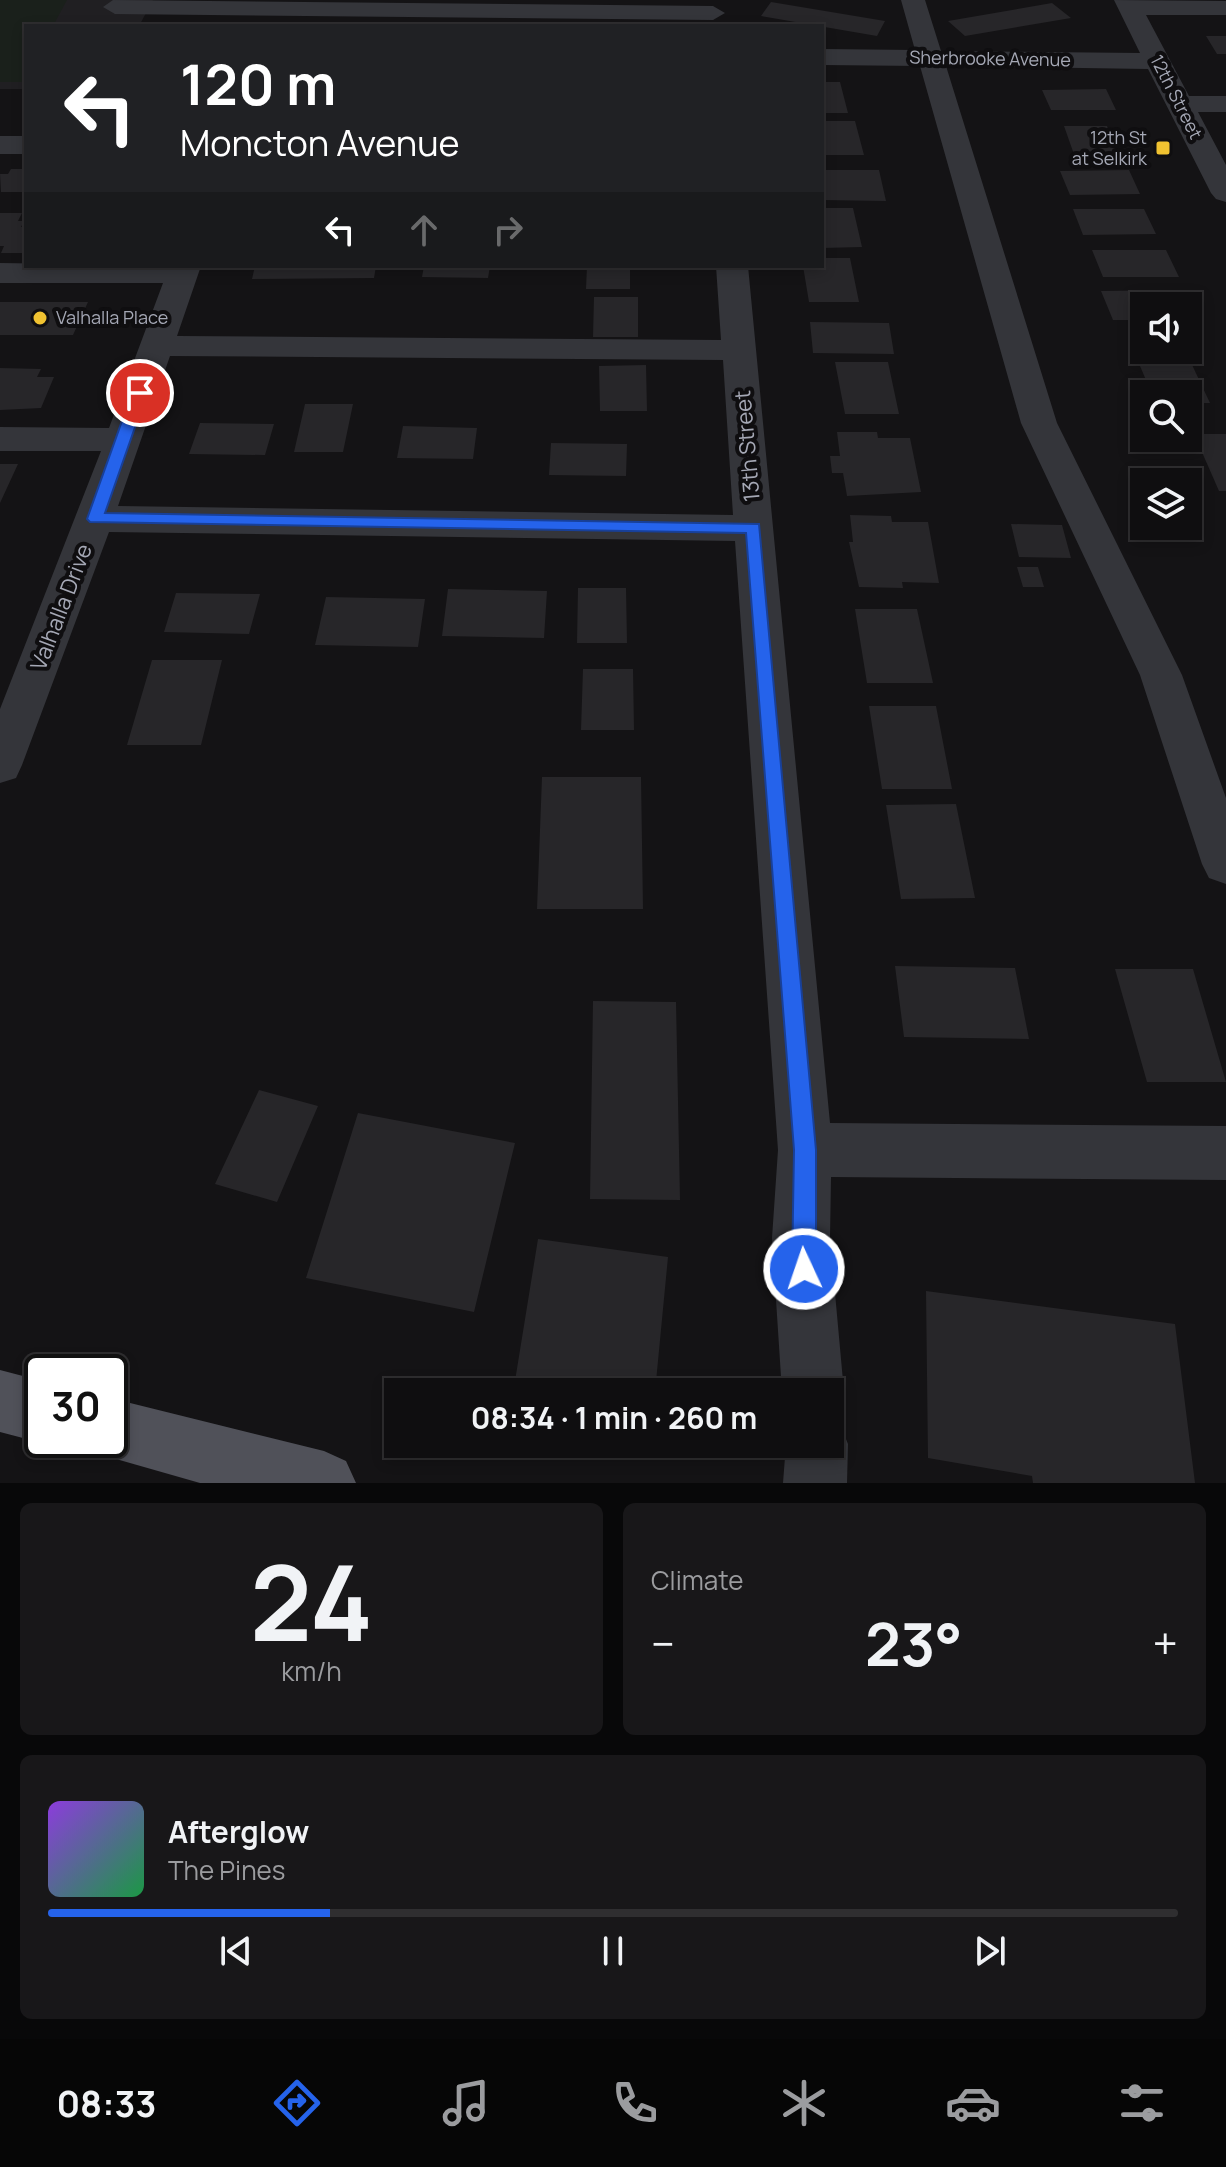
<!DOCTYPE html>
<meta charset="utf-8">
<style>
:root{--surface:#0f0e10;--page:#181719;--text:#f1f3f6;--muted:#9b9c9f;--line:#2f2e30;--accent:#2563eb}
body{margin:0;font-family:Manrope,sans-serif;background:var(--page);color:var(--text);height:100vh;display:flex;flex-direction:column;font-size:30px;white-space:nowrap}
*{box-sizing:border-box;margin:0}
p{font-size:26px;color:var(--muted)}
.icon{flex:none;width:44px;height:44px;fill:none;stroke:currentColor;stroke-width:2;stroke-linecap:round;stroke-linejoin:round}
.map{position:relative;height:1483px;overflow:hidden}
.side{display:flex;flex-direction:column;gap:20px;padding:20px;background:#080809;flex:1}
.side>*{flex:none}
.guide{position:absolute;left:24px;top:24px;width:800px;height:244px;border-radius:0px;box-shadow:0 4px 12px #0003,0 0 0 2px var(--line);background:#202124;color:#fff;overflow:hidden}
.controls{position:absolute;left:1130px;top:292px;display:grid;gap:16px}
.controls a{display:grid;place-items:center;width:72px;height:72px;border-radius:0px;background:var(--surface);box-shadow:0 4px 12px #0003,0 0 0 2px var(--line);font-size:40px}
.speed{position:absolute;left:24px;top:1354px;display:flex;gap:16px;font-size:40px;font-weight:700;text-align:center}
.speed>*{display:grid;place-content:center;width:104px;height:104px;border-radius:50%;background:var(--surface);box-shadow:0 4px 12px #0003,0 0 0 2px var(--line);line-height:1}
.speed .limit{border:4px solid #111;border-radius:12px;background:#fff;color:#111}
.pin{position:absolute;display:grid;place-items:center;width:68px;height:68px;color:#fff;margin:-34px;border:4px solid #fff;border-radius:50%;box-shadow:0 2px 8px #0007}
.me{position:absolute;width:88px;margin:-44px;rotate:357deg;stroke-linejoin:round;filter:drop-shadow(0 0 6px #0008)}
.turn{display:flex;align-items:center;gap:28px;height:168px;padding:0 24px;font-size:36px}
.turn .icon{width:104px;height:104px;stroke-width:2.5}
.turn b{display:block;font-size:56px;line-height:68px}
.lanes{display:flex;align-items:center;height:76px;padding:0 24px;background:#0003;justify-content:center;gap:40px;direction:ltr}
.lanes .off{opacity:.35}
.big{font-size:60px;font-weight:700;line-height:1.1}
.side .card{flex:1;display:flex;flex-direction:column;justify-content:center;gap:12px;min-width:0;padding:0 28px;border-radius:12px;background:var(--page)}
.side .dial{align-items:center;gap:0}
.dial b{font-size:104px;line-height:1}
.song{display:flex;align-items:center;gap:24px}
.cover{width:96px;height:96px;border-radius:12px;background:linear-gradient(135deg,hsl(270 70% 55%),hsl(140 70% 35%))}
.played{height:8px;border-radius:4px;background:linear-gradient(90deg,var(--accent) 25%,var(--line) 25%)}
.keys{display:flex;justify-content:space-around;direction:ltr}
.heat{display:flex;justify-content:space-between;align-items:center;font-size:44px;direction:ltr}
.side .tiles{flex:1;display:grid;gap:20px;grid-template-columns:1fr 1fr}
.card:last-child{grid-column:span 2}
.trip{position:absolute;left:384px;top:1378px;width:460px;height:80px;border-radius:0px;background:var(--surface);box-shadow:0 4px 12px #0003,0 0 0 2px var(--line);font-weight:700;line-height:80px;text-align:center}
.menu{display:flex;height:128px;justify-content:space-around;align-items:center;background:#060606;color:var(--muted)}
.menu .icon{width:56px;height:56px}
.menu .on{color:var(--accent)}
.menu b{font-size:36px;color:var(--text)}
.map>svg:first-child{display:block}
.built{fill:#201f22}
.green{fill:#1a201b}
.building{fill:#272629}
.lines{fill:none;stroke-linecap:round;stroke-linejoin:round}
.minor{fill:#34353a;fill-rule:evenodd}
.major{fill:#505159;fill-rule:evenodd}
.route{fill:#2563eb;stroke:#184099;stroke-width:2}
.poi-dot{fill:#f0c231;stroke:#0f0e10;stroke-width:3}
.labels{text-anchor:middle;stroke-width:8;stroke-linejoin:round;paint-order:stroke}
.far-street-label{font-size:18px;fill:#a5a8b5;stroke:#0f0e10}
.far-poi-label{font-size:18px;fill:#a5a8b5;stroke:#0f0e10;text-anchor:end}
.street-label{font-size:22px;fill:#a5a8b5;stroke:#0f0e10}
</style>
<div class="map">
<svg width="1226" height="1483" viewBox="0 0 1226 1483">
<rect width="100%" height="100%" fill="#141315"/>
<path class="built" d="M0,0H153L139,26H26V89H0Z"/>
<path class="green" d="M0,0H67L53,26H26L25,82H0Z"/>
<path class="building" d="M771,2L885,21L877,36L761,16Z
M1052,3L1071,18L965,36L948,21Z
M1206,36H1226V54H1217Z
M822,82H840L848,113H822Z
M1106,89L1116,110H1051L1042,90Z
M822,121H855L864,155H822Z
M1064,126H1107L1120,160H1076Z
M11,169H26V192H1L0,174H8Z
M822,170H879L886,201L822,200Z
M1129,170L1140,194L1070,195L1060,171Z
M822,208H853L862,247L822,248Z
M1073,209H1144L1156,234L1083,235Z
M0,213H22L18,221H24L21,227H26V253H1L4,246H0Z
M1092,250H1166L1179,277H1103Z
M822,258H850L859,302H809L803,266H822Z
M255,266H376L374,278L252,279Z
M424,266H490L488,278L422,277Z
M587,266H630V289H586Z
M1177,290L1185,306H1144V320H1113L1101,291Z
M594,297H638V337H593Z
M0,302H88L73,335H0Z
M810,322L889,323L894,354L813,353Z
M1134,352H1186L1210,403H1188V394H1152Z
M835,362H888L899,414H845Z
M646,365L647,411H600L599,366Z
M0,368L41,369L37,377H54L41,408L0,410Z
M305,404H353L343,452H294Z
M200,423L274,424L265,455L189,454Z
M403,426L477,428L473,459L397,458Z
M837,432H877L878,438H910L921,492L847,496L843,473H832L830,456H840Z
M1194,434H1226V491H1219Z
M551,443L627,444L626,476L549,475Z
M0,464H18L0,503Z
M850,515L891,516L892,522H928L939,583L902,582L903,588L859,587L849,542H853Z
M1011,524L1062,525L1071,558L1019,557Z
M1017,567H1038L1044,587H1023Z
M578,588H626L627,643H577Z
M448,589L547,591L544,638L442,636Z
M176,593L260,594L249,634L164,632Z
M326,597L425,599L418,647L315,645Z
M855,609H917L933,683H867Z
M152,660H222L201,745H127Z
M583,669H633L634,730H581Z
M869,706H936L952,789H882Z
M542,777H641L643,909H537Z
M956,804L975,898L901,899L886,805Z
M895,966L1015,968L1029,1039L904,1037Z
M1115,969H1193L1226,1082H1147Z
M593,1001L676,1002L680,1200L590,1199Z
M259,1090L318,1106L277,1202L215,1184Z
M358,1113L515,1143L474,1312L306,1278Z
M538,1239L668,1257L655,1392H591L515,1381Z
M926,1291L1175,1324L1195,1483H1033L1032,1476L928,1458Z"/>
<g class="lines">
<path class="minor" d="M113,0L713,6L725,13L713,20L115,14L103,7Z
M901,0H925L941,51L1140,53L1114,0L1226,1V15H1146L1189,96H1226V112H1198L1226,165V202L1216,199L1211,193L1148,69L946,66L1057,423L1182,675L1226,798V884L1209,878L1202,864L1140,675L1021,423L920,66L822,65V49L915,50Z
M0,136H26V154H0Z
M0,263L201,266L177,336L721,340L716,266H748L830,1123L1226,1126V1180L831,1177L830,1238L844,1392L835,1414L830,1415V1392H782L772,1238L778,1150L735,541L109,532L22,765L16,778L0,783V709L101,451H0V427L109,428L163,283H0ZM170,356L723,360L733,515L118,506Z
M830,1418L839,1422L848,1444L847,1483H783L786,1444H830Z"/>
<path class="major" d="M0,1370L42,1381V1440H49L42,1443L0,1432Z
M110,1398L324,1451L346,1461L356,1483H200L88,1451L84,1440H110Z"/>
</g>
<path class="route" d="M140,388L147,393L105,513L759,524L816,1150V1269L812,1277L804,1281L795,1277L792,1269L794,1150L746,533L90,522L87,519L132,393Z"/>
<g class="poi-dot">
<rect x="1155" y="140" width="16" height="16" rx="4"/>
<circle cx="40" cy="318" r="8"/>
</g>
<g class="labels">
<g class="far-street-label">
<text transform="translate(990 59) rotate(1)" y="6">Sherbrooke Avenue</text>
<text transform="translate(1176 97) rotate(63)" y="6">12th Street</text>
</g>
<g class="far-poi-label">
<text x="1147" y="144">12th St<tspan x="1147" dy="21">at Selkirk</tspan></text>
<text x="56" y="324" text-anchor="start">Valhalla Place</text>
</g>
<g class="street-label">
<text transform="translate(747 446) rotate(-95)" y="8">13th Street</text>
<text transform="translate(61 607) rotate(-69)" y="8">Valhalla Drive</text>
</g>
</g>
</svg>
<div class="controls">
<a><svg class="icon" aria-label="sound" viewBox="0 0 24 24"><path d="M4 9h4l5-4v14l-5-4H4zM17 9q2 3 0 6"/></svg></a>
<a><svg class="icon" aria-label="search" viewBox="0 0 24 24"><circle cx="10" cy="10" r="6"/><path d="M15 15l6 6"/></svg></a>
<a><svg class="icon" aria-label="layers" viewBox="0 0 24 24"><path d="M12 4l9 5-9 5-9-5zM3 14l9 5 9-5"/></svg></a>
</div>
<div class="speed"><div class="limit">30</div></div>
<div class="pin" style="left:140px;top:393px;background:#d93025"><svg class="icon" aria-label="arrive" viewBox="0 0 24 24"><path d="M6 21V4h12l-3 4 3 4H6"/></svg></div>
<svg class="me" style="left:804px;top:1269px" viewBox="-20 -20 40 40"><circle r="17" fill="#2563eb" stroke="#fff" stroke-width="3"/><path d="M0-11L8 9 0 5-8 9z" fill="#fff"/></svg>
<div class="trip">08:34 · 1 min · 260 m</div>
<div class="guide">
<div class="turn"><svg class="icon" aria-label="left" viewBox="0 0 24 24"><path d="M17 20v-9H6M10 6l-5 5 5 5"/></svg><div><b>120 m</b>Moncton Avenue</div></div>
<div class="lanes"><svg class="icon" aria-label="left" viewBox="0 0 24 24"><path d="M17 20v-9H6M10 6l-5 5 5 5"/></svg><svg class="icon off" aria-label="ahead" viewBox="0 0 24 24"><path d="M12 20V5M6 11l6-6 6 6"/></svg><svg class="icon off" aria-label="right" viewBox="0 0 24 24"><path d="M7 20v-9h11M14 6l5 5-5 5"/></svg></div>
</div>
</div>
<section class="side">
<div class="tiles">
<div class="card dial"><b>24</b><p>km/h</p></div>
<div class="card"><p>Climate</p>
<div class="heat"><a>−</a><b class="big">23°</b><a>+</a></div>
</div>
<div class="card">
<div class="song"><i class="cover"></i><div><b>Afterglow</b><p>The Pines</p></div></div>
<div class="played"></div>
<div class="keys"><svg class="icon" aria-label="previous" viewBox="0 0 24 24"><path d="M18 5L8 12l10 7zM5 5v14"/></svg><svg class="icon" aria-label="pause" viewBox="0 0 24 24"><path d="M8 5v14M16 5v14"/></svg><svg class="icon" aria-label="next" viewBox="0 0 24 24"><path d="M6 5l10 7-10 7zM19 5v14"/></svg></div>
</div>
</div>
</section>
<nav class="menu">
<b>08:33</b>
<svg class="icon on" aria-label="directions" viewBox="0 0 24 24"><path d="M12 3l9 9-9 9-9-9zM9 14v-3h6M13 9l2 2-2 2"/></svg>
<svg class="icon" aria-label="music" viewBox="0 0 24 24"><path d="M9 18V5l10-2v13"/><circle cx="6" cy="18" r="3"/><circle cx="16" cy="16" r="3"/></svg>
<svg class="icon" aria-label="phone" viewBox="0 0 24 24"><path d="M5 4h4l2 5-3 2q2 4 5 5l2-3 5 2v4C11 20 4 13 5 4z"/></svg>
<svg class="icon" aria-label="climate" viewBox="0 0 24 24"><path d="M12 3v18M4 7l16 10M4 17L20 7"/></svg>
<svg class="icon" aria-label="car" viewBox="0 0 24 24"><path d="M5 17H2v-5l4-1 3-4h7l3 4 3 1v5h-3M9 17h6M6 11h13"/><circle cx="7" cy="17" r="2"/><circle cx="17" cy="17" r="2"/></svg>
<svg class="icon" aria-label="filters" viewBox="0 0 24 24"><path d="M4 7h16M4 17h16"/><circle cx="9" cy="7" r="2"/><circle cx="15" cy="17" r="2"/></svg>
</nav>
